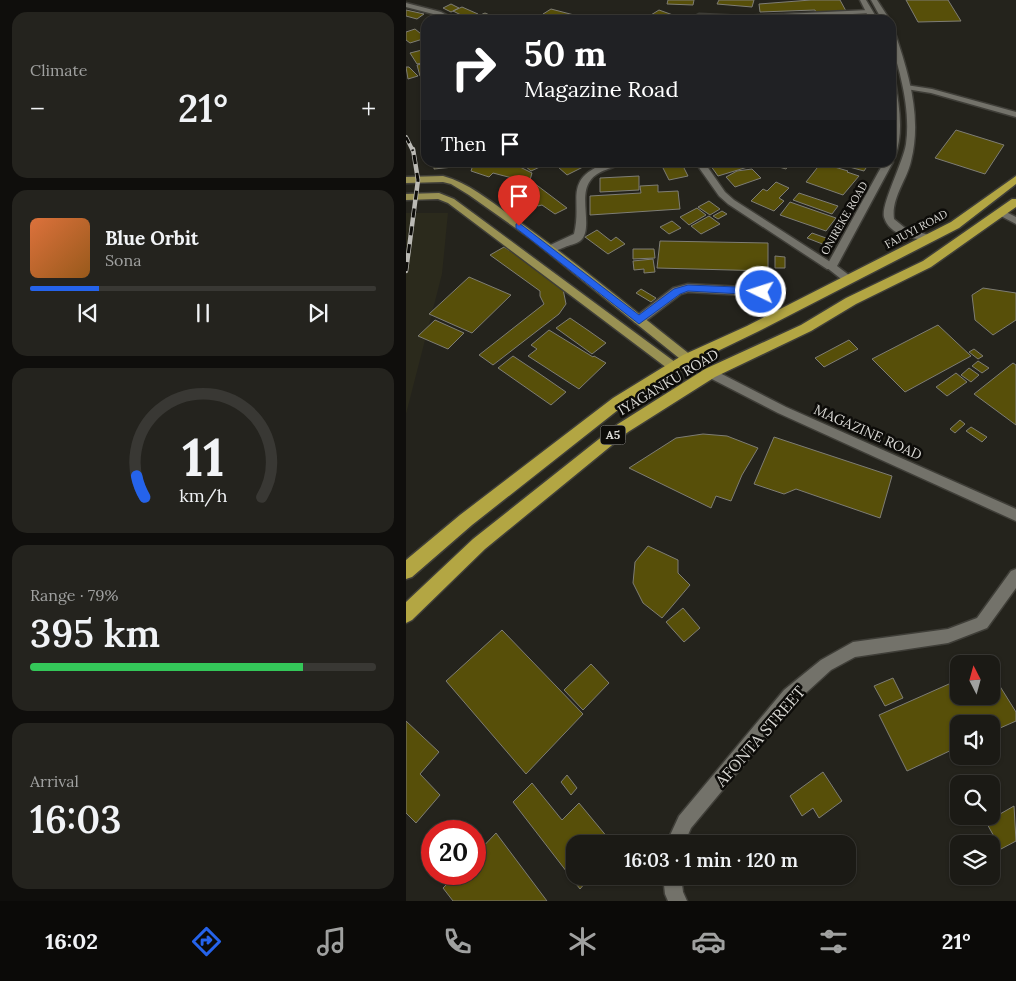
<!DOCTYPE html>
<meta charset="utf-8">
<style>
:root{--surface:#1b1a15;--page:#24231e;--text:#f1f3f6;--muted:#a0a1a0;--line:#393834;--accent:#2563eb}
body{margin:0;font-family:Lora,serif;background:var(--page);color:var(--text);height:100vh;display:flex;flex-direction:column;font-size:19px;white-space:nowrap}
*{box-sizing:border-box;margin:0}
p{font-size:16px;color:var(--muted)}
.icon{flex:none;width:28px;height:28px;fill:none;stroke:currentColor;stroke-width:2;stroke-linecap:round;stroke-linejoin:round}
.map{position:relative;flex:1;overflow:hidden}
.panel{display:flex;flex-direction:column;gap:12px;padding:12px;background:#0f0e0c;width:406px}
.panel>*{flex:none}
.hud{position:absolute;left:15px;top:15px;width:475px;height:152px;border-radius:15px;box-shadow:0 1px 4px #0004,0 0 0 1px var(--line);background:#202124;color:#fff;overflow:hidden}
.needle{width:32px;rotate:354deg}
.fabs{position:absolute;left:544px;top:655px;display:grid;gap:10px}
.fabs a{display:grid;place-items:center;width:50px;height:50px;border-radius:10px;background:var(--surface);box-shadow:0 1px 4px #0004,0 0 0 1px var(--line);font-size:25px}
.speed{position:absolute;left:15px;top:820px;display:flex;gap:10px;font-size:25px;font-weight:700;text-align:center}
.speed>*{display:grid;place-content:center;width:65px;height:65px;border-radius:50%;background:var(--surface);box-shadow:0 1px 4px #0004,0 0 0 1px var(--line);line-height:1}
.speed .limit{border:8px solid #d22;background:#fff;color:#111}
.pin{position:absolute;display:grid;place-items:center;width:42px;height:42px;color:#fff;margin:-51px -21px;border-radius:50% 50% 50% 0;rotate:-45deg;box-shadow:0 0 5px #0007}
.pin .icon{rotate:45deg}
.me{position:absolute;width:55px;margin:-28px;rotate:274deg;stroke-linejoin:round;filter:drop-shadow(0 0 4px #0008)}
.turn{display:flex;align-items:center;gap:18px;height:105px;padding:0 20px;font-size:22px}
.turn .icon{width:65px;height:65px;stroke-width:2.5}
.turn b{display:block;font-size:35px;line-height:42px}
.then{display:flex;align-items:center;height:48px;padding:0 20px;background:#0003;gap:10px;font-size:19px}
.big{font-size:38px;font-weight:600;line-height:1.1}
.panel .tile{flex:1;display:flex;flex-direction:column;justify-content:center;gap:8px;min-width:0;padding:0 18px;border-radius:15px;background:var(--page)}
.panel .dial{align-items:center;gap:0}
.dial svg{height:130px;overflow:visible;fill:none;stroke:var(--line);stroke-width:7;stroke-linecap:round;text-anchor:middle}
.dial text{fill:var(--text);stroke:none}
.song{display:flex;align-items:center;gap:15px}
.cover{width:60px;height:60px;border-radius:8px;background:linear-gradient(135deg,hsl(20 70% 55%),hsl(30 70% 35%))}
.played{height:5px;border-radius:2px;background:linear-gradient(90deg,var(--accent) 20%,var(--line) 20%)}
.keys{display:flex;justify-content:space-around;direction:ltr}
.heat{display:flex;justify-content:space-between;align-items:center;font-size:28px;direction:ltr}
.charge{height:8px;border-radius:4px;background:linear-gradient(90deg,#34c759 79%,var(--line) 0)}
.trip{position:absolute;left:160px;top:835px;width:290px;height:50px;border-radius:15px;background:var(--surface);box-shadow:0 1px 4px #0004,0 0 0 1px var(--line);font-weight:600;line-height:50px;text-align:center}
.tabs{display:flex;height:80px;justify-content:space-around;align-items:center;background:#0b0a08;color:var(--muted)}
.tabs .icon{width:35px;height:35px}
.tabs .on{color:var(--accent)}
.tabs b{font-size:22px;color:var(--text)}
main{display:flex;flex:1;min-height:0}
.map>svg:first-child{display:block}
.built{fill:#2b2a1c}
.building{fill:#574f09;stroke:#7e7d75}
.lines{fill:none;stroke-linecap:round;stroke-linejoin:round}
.lane-casing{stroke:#3f3e38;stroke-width:3}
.street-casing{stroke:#3f3e38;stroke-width:3}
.secondary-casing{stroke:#3f3e38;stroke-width:3}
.primary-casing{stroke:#3f3e38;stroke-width:3}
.highway-casing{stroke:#3f3e38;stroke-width:3}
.lane{fill:#73726a;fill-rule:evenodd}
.street{fill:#73726a;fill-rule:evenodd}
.secondary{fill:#73726a;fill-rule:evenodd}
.primary{fill:#999153;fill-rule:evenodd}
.highway{fill:#b3a643;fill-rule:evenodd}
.rail-far1-casing{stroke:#bbbab5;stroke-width:4}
.rail-casing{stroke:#bbbab5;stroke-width:4.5}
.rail-far1{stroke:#0d0c09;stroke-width:2.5;stroke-dasharray:7;stroke-linecap:butt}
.rail{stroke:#0d0c09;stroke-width:3;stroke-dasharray:9;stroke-linecap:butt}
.route{fill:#2563eb;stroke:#184099}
.labels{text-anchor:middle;stroke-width:5;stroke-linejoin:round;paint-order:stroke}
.far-street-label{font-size:11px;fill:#dcdbd7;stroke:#0d0c09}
.shield{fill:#0d0c09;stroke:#9e9d99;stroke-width:1}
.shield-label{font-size:12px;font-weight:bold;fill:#dcdbd7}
.street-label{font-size:14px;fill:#dcdbd7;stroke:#0d0c09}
.near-street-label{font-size:16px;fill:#dcdbd7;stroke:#0d0c09}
</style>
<main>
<section class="panel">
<div class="tile"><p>Climate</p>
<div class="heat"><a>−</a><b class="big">21°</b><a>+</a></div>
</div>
<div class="tile">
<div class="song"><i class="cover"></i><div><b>Blue Orbit</b><p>Sona</p></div></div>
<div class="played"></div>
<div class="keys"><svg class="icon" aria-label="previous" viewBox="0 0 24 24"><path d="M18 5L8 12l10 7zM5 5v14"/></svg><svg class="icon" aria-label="pause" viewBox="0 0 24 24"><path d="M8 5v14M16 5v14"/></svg><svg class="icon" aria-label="next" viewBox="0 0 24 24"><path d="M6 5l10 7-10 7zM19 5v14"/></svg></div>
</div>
<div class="tile dial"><svg viewBox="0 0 100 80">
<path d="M14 69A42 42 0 1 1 86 69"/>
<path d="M14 69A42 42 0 0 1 9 56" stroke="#2563eb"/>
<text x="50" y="56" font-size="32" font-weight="700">11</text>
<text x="50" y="72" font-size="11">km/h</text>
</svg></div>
<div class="tile"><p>Range · 79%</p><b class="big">395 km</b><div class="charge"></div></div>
<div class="tile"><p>Arrival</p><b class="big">16:03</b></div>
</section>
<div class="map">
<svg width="610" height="901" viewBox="0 0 610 901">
<rect width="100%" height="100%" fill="#24231c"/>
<path class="built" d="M0,213H42L36,274L0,414Z"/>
<path class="building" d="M262,0H288L287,5L261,4Z
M313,0H348L346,7L311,4Z
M405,0H434L440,11L410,13L409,10L354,12L353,4Z
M500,0H542L555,21L512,22Z
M45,4L53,8L45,12L37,8Z
M56,7L72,14L63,19L47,11Z
M145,9L168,15L157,20L137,14Z
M0,10L18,14L11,19L0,16Z
M253,10L281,20H246L240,18Z
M79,13L95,20H63Z
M9,29L20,38L4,43L0,40V32Z
M20,49V62L11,64L4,53Z
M20,63V75L14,76L11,65Z
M0,67H3L12,76L2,79Z
M550,130L598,145L579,174L529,158Z
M28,162H57V166L28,169Z
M68,162H110V165L126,173L124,180L161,208L149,214L136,205L132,206L126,202L118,206L109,198L120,193L114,187L111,189L106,185L108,184L105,181L110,179L87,173L83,177L65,171Z
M114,162H133L136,166L125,171Z
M163,162H187L161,175L152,167Z
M261,162H275L282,176L263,180L255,164Z
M302,162H342L345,166L312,176Z
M368,162H386L380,169L366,165Z
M464,162L458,171L436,165L435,167L419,163Z
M415,163L442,171L441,172L453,176L437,195L400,182Z
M346,169L355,178L329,187L320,177L331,171Z
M233,176V190L194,192V178Z
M370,182L383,188L373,198L378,201L368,211L345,201L357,189L361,191Z
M252,185V192L272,191L274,209L184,215V196L235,193L234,186Z
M393,193L432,206L426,214L387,200Z
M303,201L314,209L304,215L292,207Z
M384,202L430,218L420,231L374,215Z
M291,208L300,215L283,225L274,217Z
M316,211L321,214L312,219L307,216Z
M303,216L314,224L295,234L285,226Z
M266,221L275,228L263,234L254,227Z
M191,230L205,241L210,237L219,244L202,254L179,237Z
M406,233L423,239L419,245L401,238Z
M254,241L362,243V271L251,268Z
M98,247L156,284L160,304L153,314L87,365L73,355L138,304L134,296V291L84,255Z
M227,249H248L249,258L227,259Z
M369,256L379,257V268H369Z
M247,259L249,272L238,273V269L228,270L227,261Z
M63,277L105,295L66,333L23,314Z
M577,288L610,293V320L587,335L569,320L566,295Z
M235,289L250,298L245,302L230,293Z
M164,318L183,331L200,343L186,354L150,328Z
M29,320L58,333L42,349L12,336Z
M532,325L565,356L499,392L466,359Z
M143,330L187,357L188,356L200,363L173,389L122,356L131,349L125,345Z
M443,340L452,349L418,367L409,358Z
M568,349L577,356L572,359L563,352Z
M107,356L131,372L160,392L145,405L92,368Z
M572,361L583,368L576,373L566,366Z
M607,363L610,365V425L568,394Z
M563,368L573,375L565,382L555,375Z
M550,373L561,382L541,396L530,387Z
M554,420L559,424L549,433L544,429Z
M565,427L581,437L576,442L560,431Z
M297,434L321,436L352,448L336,475L325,501L310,496L305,508L223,468L270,438Z
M368,437L486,476L474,518L390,489L378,494L348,484Z
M242,546L272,560V573L284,585L256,618L237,603L227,583L229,562Z
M277,608L294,628L278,642L260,622Z
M96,630L177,714L120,774L40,681Z
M185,664L203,683L177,710L158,690Z
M585,672L610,712V721L585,732V724H552V747L501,771L473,715L552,680V696H585Z
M487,678L497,698L479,706L468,686Z
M0,721L33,752L14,774L34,795L10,823L0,813Z
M417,772L436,801L413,818L407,808L396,816L384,796Z
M161,775L171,788L165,795L155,782Z
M126,783L156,820L173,803L207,844H169V876H185L174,889L107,802Z
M608,806L610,841L595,849L580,822Z
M90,833L141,901H47L37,888L51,874H69V855Z"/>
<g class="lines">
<defs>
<path id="lane" d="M203,162H218C208,169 192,169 184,181C172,197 188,230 174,241C170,244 163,245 159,247C153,249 147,253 140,251V247L168,234C177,199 155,179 203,162Z
M282,284L355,288L360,292L355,296L282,292L275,294L237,323H229L228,320L229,317L267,288Z"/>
<path id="street" d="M0,3L35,12L50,20H41L31,15L0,7Z
M463,10L466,12L465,13L339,20L293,18L289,16L293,14L337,16Z
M500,85L526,89L610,112V117L525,93L500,89Z
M289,162H298L319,192L328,200L429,265V269H421L322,204L313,196Z
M596,210L610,217V224L593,215V211Z
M610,569V588L581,628L542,643L449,657L425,670L390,702L285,828L278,844H260L273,816L378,690L415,660L447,642L542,629L571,618L605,571Z
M257,876H275L277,892L281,901H262L259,894Z"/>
<path id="secondary" d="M454,0H460L472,20H464Z
M465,0H471L484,20H476Z
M485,31L489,33C503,74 516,118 505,161C501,180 485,198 488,219L499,228L526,236V240L523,241C508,238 483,236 478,217C475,204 497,163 500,144C503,123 500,100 495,79C492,63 485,48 485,31Z
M485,78L489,80C493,106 498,131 489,157L485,160Z
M485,160L487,162L431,266L448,279L447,282H439L420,267L478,162H485Z
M304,368L380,407L610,509V521L372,413L300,376L298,373Z"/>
<path id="primary" d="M37,176C63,183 84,201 105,216C168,260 226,309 286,356L288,359L286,362H278L125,239L63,195L45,184L37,182L0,183V177Z
M33,193L48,199L273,365L275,368L273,371H265L42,203L32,199L0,200V194Z"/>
<path id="highway" d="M610,176V184L553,228L351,332L287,363L217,406L66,525L6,577L0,579V560L54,515L207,398L277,355L341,326L545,222Z
M606,199H610V207L525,267L450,304L405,331L309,377L222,432L79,549L6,620L0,623V602L67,539L212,424L299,369L395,325L440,298L517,261Z"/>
</defs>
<use href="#lane" class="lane-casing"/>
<use href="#street" class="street-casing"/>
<use href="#secondary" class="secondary-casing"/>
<use href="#primary" class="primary-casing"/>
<use href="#highway" class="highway-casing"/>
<use href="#lane" class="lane"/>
<use href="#street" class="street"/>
<use href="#secondary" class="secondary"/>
<use href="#primary" class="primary"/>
<use href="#highway" class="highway"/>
<defs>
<path id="rail-far1" d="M0,137L7,151"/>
<path id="rail" d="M0,271L12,180L7,149"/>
</defs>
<use href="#rail-far1" class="rail-far1-casing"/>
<use href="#rail" class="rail-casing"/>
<use href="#rail-far1" class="rail-far1"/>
<use href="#rail" class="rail"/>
</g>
<path class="route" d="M113,223L233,315L268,289L282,285L355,288L359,292L355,295L282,291L274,294L233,324L110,228V224Z"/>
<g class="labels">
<g class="far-street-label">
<text transform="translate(438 218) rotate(-60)" y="4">ONIREKE ROAD</text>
<text transform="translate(510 229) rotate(-28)" y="4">FAJUYI ROAD</text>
</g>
<rect class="shield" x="194.5" y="425.5" width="25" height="19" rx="4"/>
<g class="shield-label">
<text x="207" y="439">A5</text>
</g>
<g class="street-label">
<text transform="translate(262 382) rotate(-31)" y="5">IYAGANKU ROAD</text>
<text transform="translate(462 432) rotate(24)" y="5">MAGAZINE ROAD</text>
</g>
<g class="near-street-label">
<text transform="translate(354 736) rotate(-49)" y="6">AFONTA STREET</text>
</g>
</g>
</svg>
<div class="fabs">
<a><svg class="needle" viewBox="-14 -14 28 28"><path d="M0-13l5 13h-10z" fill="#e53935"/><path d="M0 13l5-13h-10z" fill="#a0a1a0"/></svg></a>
<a><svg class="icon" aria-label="sound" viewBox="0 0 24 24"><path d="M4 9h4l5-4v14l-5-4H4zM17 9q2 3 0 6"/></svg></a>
<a><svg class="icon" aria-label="search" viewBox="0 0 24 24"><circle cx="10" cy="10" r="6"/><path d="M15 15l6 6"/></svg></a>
<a><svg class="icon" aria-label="layers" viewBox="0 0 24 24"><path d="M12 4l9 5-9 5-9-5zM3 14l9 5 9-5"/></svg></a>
</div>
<div class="speed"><div class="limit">20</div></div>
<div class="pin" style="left:113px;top:226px;background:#d93025"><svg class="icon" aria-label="arrive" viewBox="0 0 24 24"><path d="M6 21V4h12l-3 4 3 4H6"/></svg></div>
<svg class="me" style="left:355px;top:292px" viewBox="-20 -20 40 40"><circle r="17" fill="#2563eb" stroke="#fff" stroke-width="3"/><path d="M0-11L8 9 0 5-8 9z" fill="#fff"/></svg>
<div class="trip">16:03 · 1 min · 120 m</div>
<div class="hud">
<div class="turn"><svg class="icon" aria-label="right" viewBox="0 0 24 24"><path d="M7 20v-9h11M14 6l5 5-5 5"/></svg><div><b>50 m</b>Magazine Road</div></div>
<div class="then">Then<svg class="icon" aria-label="arrive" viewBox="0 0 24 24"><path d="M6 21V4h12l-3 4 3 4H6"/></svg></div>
</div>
</div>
</main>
<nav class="tabs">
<b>16:02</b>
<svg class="icon on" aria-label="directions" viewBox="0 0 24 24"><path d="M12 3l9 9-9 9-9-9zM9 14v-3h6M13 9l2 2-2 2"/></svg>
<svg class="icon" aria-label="music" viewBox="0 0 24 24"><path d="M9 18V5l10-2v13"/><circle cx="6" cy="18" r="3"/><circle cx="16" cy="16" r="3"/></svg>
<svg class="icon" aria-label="phone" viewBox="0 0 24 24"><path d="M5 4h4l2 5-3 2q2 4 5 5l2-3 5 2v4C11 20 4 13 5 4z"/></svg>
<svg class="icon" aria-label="climate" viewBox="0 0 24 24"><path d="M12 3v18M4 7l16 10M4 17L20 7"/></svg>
<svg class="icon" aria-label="car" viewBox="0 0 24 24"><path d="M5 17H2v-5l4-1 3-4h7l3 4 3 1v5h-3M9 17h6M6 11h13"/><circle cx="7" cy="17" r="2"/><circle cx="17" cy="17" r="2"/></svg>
<svg class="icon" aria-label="filters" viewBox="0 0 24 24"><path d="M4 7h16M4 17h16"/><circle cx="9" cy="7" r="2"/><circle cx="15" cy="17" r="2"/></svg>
<b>21°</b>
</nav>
